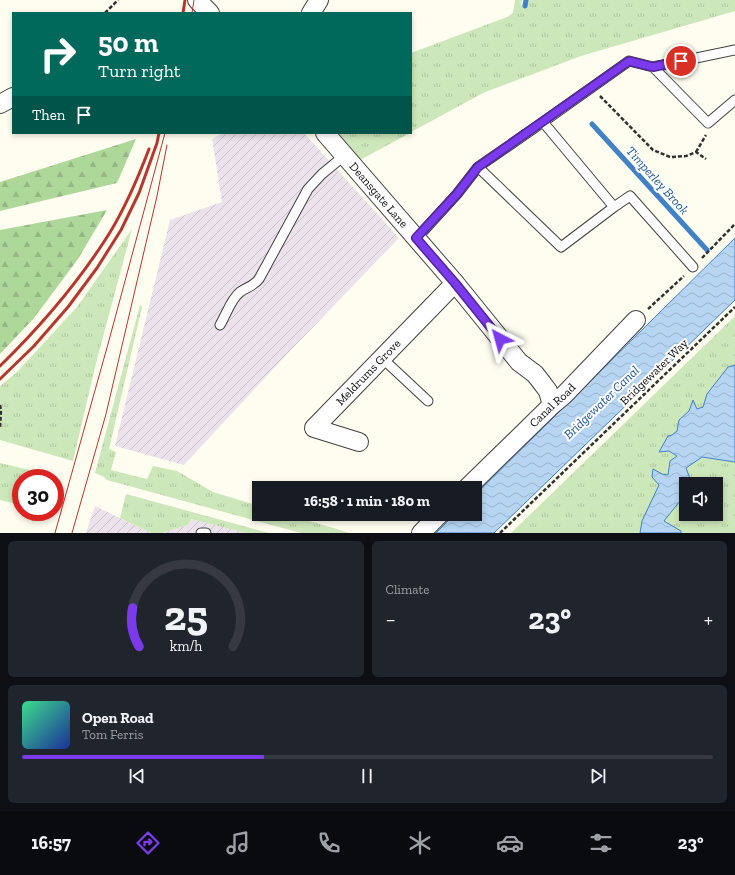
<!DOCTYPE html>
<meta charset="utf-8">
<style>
:root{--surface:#171b24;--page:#20242c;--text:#f1f3f6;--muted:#9ea1a6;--line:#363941;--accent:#7c3aed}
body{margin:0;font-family:"Zilla Slab",serif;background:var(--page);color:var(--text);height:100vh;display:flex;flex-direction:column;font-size:15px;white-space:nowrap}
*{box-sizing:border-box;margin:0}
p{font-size:13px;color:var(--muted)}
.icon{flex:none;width:22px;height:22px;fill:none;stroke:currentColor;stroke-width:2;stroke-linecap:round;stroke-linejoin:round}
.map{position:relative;height:533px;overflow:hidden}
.side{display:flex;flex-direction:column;gap:8px;padding:8px;background:#0d0f14;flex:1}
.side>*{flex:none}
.hud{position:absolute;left:12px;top:12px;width:400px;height:122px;border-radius:0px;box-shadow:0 2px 6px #0003;background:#00695c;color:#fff;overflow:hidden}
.tools{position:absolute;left:679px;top:477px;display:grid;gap:8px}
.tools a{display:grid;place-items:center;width:44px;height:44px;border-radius:0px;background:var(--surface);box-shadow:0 2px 6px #0003;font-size:20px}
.speed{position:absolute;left:12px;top:469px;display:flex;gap:8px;font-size:20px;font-weight:700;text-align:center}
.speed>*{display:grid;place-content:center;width:52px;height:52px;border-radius:50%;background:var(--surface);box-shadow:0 2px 6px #0003;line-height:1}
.speed .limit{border:6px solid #d22;background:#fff;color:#111}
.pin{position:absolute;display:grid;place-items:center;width:34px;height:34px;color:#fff;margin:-17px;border:2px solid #fff;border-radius:50%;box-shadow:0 1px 4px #0007}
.me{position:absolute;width:44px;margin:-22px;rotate:321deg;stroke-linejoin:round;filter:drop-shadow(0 0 3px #0008)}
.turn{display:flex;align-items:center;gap:14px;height:84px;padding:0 20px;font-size:18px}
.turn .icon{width:52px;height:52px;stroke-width:2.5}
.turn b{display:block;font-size:28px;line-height:34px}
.then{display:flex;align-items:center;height:38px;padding:0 20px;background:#0003;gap:8px;font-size:15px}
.big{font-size:30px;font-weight:700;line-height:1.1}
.side .card{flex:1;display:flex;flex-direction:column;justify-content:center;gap:6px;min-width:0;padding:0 14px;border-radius:6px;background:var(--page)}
.side .dial{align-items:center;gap:0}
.dial svg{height:104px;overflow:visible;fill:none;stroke:var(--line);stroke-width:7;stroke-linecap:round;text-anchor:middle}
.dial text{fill:var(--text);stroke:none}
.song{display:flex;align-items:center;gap:12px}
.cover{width:48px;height:48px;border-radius:6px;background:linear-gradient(135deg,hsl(150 70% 55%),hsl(230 70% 35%))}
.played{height:4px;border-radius:2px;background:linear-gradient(90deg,var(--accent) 35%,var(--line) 35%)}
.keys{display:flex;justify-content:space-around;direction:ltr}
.heat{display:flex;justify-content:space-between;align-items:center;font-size:22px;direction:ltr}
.side .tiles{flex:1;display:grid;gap:8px;grid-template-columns:1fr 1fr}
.card:last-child{grid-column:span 2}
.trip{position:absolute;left:252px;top:481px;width:230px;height:40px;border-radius:0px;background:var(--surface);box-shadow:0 2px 6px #0003;font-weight:700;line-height:40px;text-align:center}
.tab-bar{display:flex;height:64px;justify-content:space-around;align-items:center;background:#090b0e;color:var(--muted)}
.tab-bar .icon{width:28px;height:28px}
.tab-bar .current{color:var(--accent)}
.tab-bar b{font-size:18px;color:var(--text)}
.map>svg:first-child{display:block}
.industrial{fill:url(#industrial-furrows)}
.grass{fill:url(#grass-tufts);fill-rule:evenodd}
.forest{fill:url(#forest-firs)}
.water{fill:url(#water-waves);stroke:#4181c6}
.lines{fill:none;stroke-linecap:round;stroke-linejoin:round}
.stream{stroke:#4181c6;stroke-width:5}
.service-casing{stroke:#414141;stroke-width:11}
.minor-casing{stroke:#414141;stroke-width:20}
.path{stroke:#303030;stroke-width:2.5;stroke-dasharray:4 2;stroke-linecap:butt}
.service{stroke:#fff;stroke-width:9}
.minor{stroke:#fff;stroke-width:18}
.tram{stroke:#b6372d;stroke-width:1}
.rail{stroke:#b6372d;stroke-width:3}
.route-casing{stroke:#51269a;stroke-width:10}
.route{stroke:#7c3aed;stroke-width:7}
.labels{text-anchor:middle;stroke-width:4;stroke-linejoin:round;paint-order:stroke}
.street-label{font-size:12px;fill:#0e0e0e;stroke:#fff}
.water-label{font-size:13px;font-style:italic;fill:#1d5499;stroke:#fff}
</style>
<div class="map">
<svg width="735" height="533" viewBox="0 0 735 533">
<defs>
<pattern id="industrial-furrows" width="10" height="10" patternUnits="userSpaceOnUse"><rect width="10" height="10" fill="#ece2ec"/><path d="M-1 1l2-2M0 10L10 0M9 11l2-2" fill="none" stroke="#c9c1c9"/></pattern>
<pattern id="grass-tufts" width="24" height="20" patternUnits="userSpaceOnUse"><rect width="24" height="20" fill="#cce7ba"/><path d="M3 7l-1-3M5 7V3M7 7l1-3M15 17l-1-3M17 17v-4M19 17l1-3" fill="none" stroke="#aec59f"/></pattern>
<pattern id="forest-firs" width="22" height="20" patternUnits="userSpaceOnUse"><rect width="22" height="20" fill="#aed79a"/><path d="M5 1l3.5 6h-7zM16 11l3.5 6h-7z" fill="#94b784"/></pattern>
<pattern id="water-waves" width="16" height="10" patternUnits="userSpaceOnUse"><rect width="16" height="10" fill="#b6d5f3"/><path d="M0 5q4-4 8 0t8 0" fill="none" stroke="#9bb6cf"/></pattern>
</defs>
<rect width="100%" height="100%" fill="#fefdef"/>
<path class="industrial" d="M223,133H304L399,238L290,351L184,465L115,446L170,220L222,202L212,139Z
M95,506L151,533H86Z
M191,519L246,533H162L188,525Z"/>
<path class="grass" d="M515,0H522L521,6L529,0H735V11L581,56L485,92L411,132V53L507,17L513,13Z
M337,133H410L360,160Z
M132,229L96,363L73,461L0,440V386L18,371L77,307Z
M140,305L142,307L109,449L116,452L111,470L147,479L153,466L177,471L213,492L259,506V514H286L350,533H301L107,480L104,477L95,473Z
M735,316V533H511L731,320ZM686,484H716V514H686Z
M0,463L55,476L54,478H21V505L0,500Z
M126,494L269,533H246L191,519L188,525L162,533H151L120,518Z"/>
<path class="forest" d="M136,139L117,183L0,211V182Z
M107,210L78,259L34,318L0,354V230Z"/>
<path class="water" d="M735,238V300L494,533H436L455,514H475V495Z
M735,365V462L702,457L686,468L692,484H686V498L680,501L664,521L681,531V533H640L642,521L659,485L652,477L653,469L662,474L668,475L670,461L677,456L669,451L659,452L668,436L672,435L677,431L679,420L689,411L693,400L697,409L703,407L707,394L728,367Z"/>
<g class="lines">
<path class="stream" d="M525,6L526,0
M592,124L707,250"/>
<defs>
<path id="service" d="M653,67L735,50
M543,122L629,61L653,67L708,123L735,100
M614,207L630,196L693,267
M416,239L457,194L478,167L561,247L614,207L543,122L478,167
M220,325C226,315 231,299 240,292C247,287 254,286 259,279L308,189L322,174L345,155
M382,358L428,401
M201,533H206"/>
<g id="minor">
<path d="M197,0L210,13"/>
<path d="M311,13L319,0"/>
<path d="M0,104L13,97"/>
<path id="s1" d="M325,133L455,283L519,362L535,374L542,383L548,391L552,405"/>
<path id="s2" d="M359,442L314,428L455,283"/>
<path id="s3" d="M467,488L552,405L564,395L636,320"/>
<path d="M421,533L440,514"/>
</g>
</defs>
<use href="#service" class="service-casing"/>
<use href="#minor" class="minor-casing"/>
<path class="path" d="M105,13L118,0
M600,96L653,150L670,157L686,156L696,152L706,159
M696,152L706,135
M702,258L735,224
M648,309L684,276
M0,405L1,410L0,428
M500,533L735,307"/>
<use href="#service" class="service"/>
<use href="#minor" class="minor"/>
<path class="tram" d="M192,13L194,0
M55,533L108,344L165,133
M72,533L106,414L157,196L167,145"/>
<path class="rail" d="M183,13L185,0
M0,366C41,326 78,283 109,234C125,208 138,178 149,149
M0,379L34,346L68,307L97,268L121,230L139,193L157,143L159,133"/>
</g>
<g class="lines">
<defs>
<path id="route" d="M500,339L455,283L416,238L457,194L478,167L629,61L653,67L681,61"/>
</defs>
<use href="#route" class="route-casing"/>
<use href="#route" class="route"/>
</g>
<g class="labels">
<g class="street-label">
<text dy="4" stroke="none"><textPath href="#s1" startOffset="82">Deansgate Lane</textPath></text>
<text dy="4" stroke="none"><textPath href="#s2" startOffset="125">Meldrums Grove</textPath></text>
<text transform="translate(654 372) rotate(-44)" y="4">Bridgewater Way</text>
<text dy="4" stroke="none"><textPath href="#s3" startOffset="119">Canal Road</textPath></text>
</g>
<g class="water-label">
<text transform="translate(658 180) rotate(48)" y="5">Timperley Brook</text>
<text transform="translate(601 402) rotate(-44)" y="5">Bridgewater Canal</text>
</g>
</g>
</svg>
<div class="tools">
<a><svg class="icon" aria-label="sound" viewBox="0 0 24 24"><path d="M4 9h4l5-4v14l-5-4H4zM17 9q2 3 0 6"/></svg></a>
</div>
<div class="speed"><div class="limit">30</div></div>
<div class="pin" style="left:681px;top:61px;background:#d93025"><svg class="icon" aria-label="arrive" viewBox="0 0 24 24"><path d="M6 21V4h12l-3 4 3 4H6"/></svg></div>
<svg class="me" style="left:500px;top:339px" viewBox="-20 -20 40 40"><path d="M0-17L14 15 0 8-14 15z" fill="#7c3aed" stroke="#fff" stroke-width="4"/></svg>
<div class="trip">16:58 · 1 min · 180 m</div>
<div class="hud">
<div class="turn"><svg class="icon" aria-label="right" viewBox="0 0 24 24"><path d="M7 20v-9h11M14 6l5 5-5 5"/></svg><div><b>50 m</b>Turn right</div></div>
<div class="then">Then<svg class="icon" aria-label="arrive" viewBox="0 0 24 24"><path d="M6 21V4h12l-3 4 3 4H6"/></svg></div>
</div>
</div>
<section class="side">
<div class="tiles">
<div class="card dial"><svg viewBox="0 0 100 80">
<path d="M14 69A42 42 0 1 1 86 69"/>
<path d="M14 69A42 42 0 0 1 9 39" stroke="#7c3aed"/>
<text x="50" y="56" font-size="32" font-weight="700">25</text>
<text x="50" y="72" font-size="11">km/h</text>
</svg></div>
<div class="card"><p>Climate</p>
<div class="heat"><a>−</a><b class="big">23°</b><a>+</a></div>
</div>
<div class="card">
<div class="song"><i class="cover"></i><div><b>Open Road</b><p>Tom Ferris</p></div></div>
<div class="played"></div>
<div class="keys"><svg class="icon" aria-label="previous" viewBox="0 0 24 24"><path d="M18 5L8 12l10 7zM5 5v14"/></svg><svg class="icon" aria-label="pause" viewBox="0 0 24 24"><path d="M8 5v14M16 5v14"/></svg><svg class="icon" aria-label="next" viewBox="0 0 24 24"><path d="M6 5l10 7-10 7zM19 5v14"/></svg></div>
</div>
</div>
</section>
<nav class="tab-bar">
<b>16:57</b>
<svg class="icon current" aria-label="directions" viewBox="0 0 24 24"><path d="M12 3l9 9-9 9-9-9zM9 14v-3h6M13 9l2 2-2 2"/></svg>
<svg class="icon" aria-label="music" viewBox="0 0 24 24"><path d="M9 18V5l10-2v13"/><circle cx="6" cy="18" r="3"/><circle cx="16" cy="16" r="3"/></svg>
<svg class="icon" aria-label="phone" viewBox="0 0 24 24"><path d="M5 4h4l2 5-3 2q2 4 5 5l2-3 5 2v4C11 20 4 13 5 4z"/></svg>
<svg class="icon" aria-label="climate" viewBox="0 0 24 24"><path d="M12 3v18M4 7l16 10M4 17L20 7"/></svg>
<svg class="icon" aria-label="car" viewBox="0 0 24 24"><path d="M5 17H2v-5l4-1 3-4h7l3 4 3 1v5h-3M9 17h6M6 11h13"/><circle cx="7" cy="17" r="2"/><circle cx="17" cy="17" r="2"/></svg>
<svg class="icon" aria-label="filters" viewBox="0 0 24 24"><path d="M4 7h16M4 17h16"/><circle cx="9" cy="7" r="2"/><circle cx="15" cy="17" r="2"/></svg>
<b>23°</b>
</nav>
